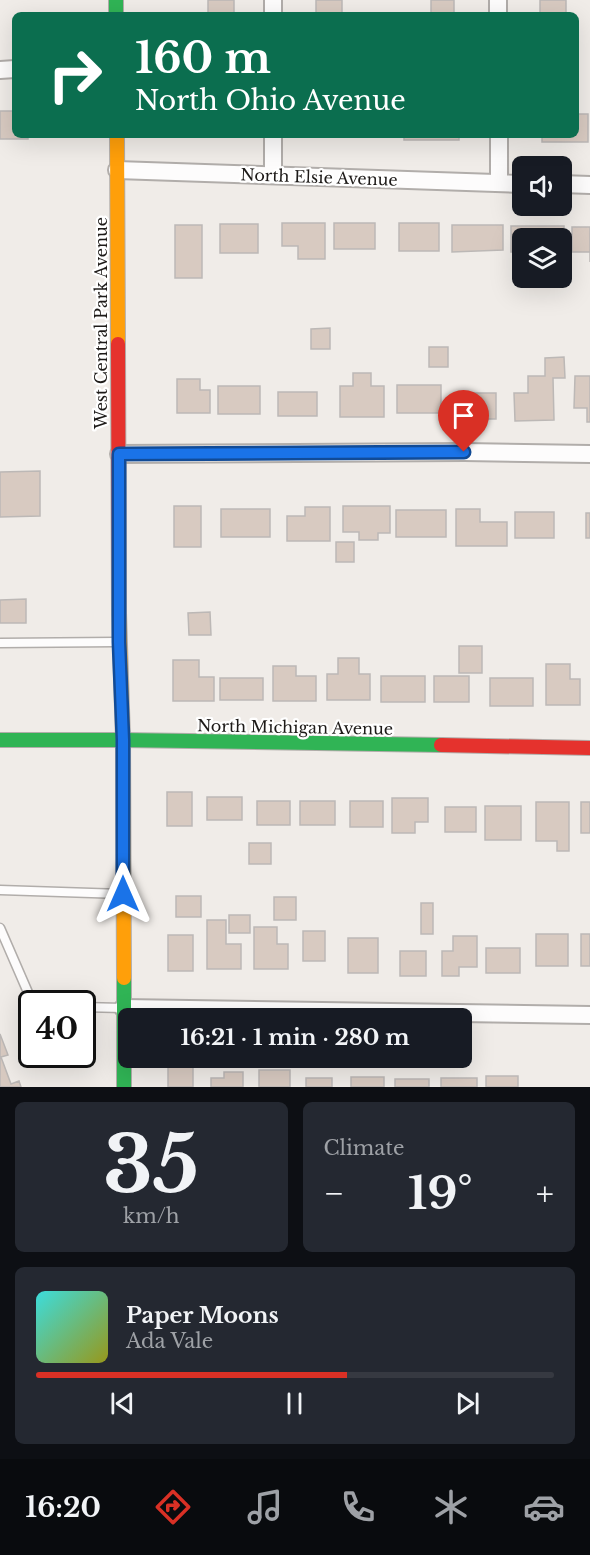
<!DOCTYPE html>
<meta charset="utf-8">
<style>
:root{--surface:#171b24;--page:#242831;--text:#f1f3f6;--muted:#9ea1a6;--line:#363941;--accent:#d93025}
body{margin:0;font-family:"Libre Baskerville",serif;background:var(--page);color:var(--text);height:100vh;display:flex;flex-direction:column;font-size:22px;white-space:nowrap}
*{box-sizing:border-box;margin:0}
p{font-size:20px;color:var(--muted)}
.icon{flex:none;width:33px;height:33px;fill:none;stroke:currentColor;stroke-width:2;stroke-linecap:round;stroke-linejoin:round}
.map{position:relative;height:1087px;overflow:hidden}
.panel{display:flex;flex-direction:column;gap:15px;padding:15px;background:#0d0f14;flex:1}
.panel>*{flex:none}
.top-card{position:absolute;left:12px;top:12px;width:567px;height:126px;border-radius:9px;box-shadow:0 6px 24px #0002;background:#0b6e4f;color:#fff;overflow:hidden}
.controls{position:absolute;left:512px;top:156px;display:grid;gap:12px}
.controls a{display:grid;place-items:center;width:60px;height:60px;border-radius:9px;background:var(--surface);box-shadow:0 6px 24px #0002;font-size:30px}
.speed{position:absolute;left:18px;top:990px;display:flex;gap:12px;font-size:30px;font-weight:700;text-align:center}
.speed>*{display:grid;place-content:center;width:78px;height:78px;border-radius:50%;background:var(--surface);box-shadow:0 6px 24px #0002;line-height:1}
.speed .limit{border:3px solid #111;border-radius:9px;background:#fff;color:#111}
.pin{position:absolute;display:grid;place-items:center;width:51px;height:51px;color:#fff;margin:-62px -26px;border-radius:50% 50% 50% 0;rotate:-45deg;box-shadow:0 0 6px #0007}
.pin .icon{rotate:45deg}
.me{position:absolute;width:66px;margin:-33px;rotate:0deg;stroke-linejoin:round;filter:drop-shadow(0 0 4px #0008)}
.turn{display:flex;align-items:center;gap:21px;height:126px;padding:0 24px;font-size:27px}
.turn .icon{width:78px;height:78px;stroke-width:2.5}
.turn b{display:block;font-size:42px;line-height:51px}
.big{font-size:45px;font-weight:700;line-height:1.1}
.panel .card{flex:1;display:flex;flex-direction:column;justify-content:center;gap:9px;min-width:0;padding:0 21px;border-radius:9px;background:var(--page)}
.panel .dial{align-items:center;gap:0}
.dial b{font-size:78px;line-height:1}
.song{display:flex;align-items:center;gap:18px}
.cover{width:72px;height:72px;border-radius:9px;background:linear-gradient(135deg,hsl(180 70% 55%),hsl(60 70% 35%))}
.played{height:6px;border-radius:3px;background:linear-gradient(90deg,var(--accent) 60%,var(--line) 60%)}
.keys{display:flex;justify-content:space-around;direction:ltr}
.heat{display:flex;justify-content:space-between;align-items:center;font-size:33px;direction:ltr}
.panel .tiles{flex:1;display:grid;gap:15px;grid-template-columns:1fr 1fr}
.card:last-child{grid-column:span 2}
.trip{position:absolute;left:118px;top:1008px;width:354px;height:60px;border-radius:9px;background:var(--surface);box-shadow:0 6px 24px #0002;font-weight:700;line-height:60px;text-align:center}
.tabs{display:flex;height:96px;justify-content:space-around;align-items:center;background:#090b0e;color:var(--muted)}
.tabs .icon{width:42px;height:42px}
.tabs .active{color:var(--accent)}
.tabs b{font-size:27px;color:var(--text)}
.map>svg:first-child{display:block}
.building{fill:#d8cac1;stroke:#bcb8b6;stroke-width:1.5}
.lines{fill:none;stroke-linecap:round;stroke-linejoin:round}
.lane-casing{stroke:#b1adaa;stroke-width:11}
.street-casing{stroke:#b1adaa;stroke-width:20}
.fast-casing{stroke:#b1adaa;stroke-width:16}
.slow-casing{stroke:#b1adaa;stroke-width:16}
.jam-casing{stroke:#b1adaa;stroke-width:16}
.lane{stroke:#fdfcfc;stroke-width:8}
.street{stroke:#fdfcfc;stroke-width:16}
.fast{stroke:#30b455;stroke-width:14}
.slow{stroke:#ff9f0a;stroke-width:14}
.jam{stroke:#e5322d;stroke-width:14}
.route-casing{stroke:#114b97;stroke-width:15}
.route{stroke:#1a73e8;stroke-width:10}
.labels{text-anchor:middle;stroke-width:4.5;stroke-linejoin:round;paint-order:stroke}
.street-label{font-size:16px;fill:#1d1a18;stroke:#fff}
</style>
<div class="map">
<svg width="590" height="1087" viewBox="0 0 590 1087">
<rect width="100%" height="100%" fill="#f0ece8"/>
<path class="building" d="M208,0H234V15H208Z
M316,0H342V15H316Z
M431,0H454V15H431Z
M540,0H566V15H540Z
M0,111H15V135H28V139H0Z
M576,114H588V142H542V135H576Z
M404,135H459V140H404Z
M282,223H325V259H298V246H282Z
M334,223H375V249H334Z
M399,223H439V251H399Z
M220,224H258V253H220Z
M175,225H202V278H175Z
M452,225H503V250L452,252Z
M511,226H564V252H561V238H522V252H511Z
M572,227H590V262V252H572Z
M330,328V349H311V329Z
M429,347H448V367H429Z
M564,357L565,378H553L554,420L515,421L514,393H528V376H545V358Z
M353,373H371V386H384V417H340V386H353Z
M575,376H590V422H587V408H574Z
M177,379H200V390H210V413H177Z
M397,385H441V413H397Z
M218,386H260V414H218Z
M278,392H317V416H278Z
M457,393H496V419H457Z
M40,471V516L0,517V472Z
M174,506H201V547H174Z
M343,506H390V533H378V540H359V532H343Z
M305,507H330V541H287V516H305Z
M221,509H270V537H221Z
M456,509H480V522H507V546H456Z
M396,510H446V537H396Z
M515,512H554V538H515Z
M586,513H590V538H586Z
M336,542H354V562H336Z
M26,599V623H0V600Z
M210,612L211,635H189L188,613Z
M459,646H482V673H459Z
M338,658H359V674H370V700H327V674H338Z
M173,660H199V677H214V701H173Z
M546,664H570V679H580V705H546Z
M273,666H296V676H316V701H273Z
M381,676H425V702H381Z
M434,676H469V702H434Z
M220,678H263V700H220Z
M490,678H533V706H490Z
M167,792H192V826H167Z
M207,797H242V820H207Z
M392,798H428V822H415V833H392Z
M257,801H290V825H257Z
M300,801H335V825H300Z
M350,801H383V827H350Z
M536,802H569V851H557V841H536Z
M581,802H590V833H581Z
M485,806H521V840H485Z
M445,807H476V832H445Z
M249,843H271V864H249Z
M176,896H201V917H176Z
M274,897H296V920H274Z
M421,903H433V934H421Z
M229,915H250V933H229Z
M207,920H226V944H241V969H207Z
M254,927H277V944H288V969H254Z
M303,931H325V961H303Z
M536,934H568V966H536Z
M581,934H590V966H581Z
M168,935H193V971H168Z
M453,936H477V967H459V976H442V951H453Z
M348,938H378V973H348Z
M486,948H520V973H486Z
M400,951H426V976H400Z
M0,1034L8,1055L1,1057L11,1084L19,1081L21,1087H0Z
M168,1067H193V1087H168Z
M259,1070H290V1087H259Z
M224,1072H243V1087H211V1078H224Z
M486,1076H518V1087H486Z
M351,1077H384V1087H351Z
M306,1078H332V1087H306Z
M441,1078H477V1087H441Z
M395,1079H429V1087H395Z"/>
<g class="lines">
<defs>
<path id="lane" d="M0,643L117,642
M0,890L122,894
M0,928L33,1004
M82,1007L122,1008"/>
<path id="street" d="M498,0V15
M273,15V0
M0,70L15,69
M499,135V183
M117,170L522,184
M273,175V135
M561,184L590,185
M119,454L464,452L590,454
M123,1008L590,1015"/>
<path id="fast" d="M116,0V15
M0,740H123L441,745
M124,978V1087"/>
<path id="slow" d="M117,135L118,344
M119,613L123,740L124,978"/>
<path id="jam" d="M118,344L119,613
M441,745L590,748"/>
</defs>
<use href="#lane" class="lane-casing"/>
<use href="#street" class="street-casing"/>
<use href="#fast" class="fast-casing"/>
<use href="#slow" class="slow-casing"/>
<use href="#jam" class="jam-casing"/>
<use href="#lane" class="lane"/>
<use href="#street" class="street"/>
<use href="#fast" class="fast"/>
<use href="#slow" class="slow"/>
<use href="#jam" class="jam"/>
</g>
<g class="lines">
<defs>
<path id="route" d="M123,894V740L119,642V454L464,452"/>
</defs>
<use href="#route" class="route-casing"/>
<use href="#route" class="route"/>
</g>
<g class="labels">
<g class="street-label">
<text transform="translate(319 177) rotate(2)" y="6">North Elsie Avenue</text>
<text transform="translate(101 323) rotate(-90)" y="6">West Central Park Avenue</text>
<text transform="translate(295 727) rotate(1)" y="6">North Michigan Avenue</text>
</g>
</g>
</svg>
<div class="controls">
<a><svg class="icon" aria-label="sound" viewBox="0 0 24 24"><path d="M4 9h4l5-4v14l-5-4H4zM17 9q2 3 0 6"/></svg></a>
<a><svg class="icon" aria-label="layers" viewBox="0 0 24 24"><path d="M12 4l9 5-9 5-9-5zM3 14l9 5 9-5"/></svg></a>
</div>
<div class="speed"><div class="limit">40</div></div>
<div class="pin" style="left:464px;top:452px;background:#d93025"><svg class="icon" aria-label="arrive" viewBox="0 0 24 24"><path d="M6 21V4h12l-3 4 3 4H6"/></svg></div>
<svg class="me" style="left:123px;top:894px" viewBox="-20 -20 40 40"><path d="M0-17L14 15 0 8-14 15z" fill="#1a73e8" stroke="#fff" stroke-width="4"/></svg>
<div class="trip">16:21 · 1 min · 280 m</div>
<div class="top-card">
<div class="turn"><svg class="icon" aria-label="right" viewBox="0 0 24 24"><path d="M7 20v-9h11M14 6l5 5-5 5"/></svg><div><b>160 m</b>North Ohio Avenue</div></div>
</div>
</div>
<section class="panel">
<div class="tiles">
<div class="card dial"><b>35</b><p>km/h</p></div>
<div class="card"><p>Climate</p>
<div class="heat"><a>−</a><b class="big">19°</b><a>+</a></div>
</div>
<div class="card">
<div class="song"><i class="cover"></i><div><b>Paper Moons</b><p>Ada Vale</p></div></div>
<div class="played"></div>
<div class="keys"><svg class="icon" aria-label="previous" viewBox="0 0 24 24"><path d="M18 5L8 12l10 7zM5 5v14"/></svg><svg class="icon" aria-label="pause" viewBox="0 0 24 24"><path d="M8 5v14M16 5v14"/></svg><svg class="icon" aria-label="next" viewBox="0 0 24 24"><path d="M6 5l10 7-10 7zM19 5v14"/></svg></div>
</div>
</div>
</section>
<nav class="tabs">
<b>16:20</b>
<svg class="icon active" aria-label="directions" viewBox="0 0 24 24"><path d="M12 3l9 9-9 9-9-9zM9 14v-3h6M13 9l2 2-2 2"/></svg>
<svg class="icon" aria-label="music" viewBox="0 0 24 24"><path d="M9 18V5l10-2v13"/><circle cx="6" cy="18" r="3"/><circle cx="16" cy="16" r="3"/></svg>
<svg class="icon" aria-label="phone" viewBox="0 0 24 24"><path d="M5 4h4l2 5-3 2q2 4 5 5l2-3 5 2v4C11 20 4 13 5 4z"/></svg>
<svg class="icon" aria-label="climate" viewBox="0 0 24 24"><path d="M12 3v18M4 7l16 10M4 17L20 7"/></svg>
<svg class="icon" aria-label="car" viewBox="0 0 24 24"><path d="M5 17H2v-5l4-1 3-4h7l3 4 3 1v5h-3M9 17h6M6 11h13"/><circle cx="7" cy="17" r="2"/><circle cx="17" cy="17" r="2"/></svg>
</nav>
